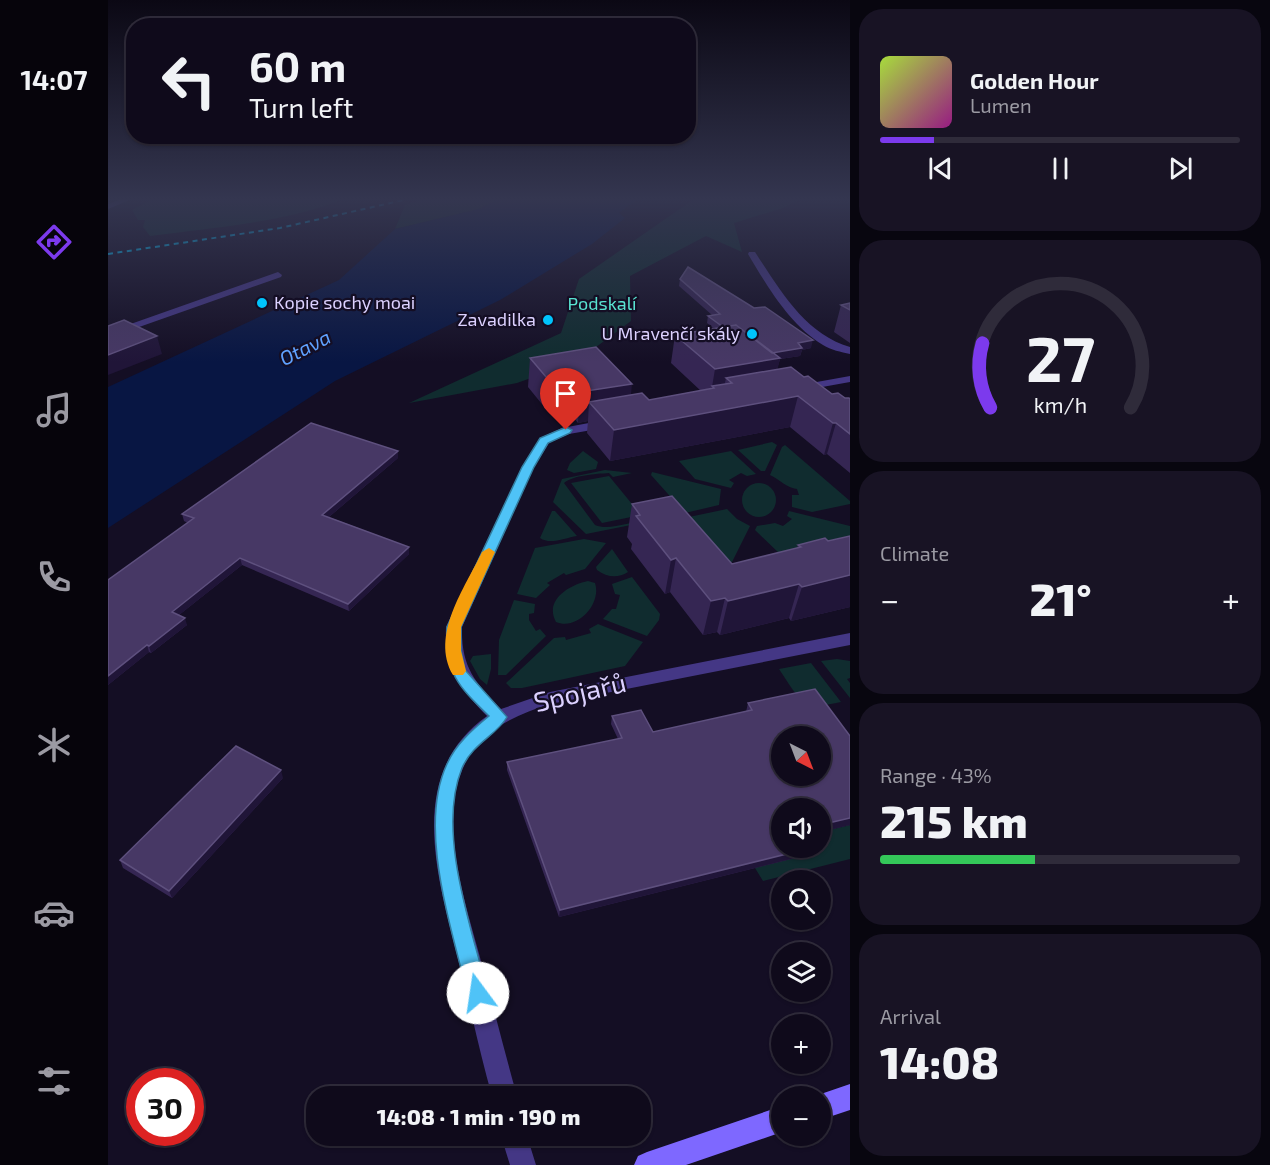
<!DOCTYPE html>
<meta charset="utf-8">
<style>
:root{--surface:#0f0a1b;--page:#181324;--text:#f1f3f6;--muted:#9b9aa3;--line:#2f2b3a;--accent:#7c3aed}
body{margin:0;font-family:"Exo 2",sans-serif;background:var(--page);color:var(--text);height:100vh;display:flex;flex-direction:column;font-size:22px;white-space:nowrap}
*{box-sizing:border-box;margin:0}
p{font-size:20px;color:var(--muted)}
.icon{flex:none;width:33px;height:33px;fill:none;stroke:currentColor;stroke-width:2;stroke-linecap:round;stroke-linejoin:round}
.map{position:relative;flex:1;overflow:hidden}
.drawer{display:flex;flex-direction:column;gap:9px;padding:9px;background:#08060f;width:420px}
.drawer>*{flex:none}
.hud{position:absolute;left:18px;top:18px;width:570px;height:126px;border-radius:24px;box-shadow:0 2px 4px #0004,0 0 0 2px var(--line);background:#0f0a1b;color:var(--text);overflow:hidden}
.needle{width:39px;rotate:138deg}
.buttons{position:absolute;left:663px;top:726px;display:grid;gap:12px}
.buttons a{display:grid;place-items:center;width:60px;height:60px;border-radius:50%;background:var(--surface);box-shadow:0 2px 4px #0004,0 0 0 2px var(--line);font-size:30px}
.speed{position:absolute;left:18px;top:1068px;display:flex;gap:12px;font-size:30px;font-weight:700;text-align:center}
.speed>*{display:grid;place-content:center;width:78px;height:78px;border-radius:50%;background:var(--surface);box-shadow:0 2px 4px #0004,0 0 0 2px var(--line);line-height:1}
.speed .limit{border:9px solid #d22;background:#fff;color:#111}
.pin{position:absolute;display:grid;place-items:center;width:51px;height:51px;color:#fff;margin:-62px -26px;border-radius:50% 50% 50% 0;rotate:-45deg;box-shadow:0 0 6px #0007}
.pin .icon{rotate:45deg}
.me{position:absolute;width:66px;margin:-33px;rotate:346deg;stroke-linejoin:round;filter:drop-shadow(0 0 4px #0008)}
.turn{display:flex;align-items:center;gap:21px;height:126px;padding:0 24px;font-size:27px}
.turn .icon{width:78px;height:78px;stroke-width:2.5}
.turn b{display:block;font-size:42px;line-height:51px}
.big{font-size:45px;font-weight:800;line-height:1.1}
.drawer .tile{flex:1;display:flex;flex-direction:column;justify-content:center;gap:9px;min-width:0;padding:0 21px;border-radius:24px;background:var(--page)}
.drawer .dial{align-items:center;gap:0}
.dial svg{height:156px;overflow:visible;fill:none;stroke:var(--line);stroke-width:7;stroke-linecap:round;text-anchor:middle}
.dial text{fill:var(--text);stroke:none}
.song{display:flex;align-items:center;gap:18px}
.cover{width:72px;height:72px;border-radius:9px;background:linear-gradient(135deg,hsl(80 70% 55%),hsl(310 70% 35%))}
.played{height:6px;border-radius:3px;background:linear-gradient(90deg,var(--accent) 15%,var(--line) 15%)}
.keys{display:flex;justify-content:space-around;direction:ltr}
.heat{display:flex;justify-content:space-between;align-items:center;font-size:33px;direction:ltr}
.charge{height:9px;border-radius:4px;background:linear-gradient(90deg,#34c759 43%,var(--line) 0)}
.trip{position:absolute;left:198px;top:1086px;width:345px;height:60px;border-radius:24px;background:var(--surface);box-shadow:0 2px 4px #0004,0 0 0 2px var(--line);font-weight:800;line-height:60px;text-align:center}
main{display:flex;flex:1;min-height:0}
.tab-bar{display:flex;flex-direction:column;width:108px;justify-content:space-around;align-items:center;background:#06040b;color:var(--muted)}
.tab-bar .icon{width:42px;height:42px}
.tab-bar .selected{color:var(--accent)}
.tab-bar b{font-size:27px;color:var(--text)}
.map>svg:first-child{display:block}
.green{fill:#102c2f}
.water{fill:#081643}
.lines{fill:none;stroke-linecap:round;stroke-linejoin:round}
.minor{fill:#443785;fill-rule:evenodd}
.tertiary{fill:#443785;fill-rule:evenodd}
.secondary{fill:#7e68ff;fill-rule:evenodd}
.rail{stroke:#00c4fc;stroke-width:2;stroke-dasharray:5 4.5;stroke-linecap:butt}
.wall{fill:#352653}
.shaded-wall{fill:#201538}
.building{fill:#473865;stroke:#5e507e;stroke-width:1.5;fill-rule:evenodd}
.route{fill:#4fc3f7;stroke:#337fa1;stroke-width:1.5}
.slow{fill:#f59e0b}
.poi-dot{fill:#00c4fc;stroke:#140e24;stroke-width:2}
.labels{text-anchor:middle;stroke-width:4.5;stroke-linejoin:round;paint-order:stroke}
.far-poi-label{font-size:18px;fill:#dcd1ff;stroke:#140e24;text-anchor:end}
.far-park-label{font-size:18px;fill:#59e3d1;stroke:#140e24}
.far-water-label{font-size:20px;font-style:italic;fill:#5fa1ff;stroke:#140e24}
.near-street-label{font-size:27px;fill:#dcd1ff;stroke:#140e24}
</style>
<main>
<nav class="tab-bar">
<b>14:07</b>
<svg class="icon selected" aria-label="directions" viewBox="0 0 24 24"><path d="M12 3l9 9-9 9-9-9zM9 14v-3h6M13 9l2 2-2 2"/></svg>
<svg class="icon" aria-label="music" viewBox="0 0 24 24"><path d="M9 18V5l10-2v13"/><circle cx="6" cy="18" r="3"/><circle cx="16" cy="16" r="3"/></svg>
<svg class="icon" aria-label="phone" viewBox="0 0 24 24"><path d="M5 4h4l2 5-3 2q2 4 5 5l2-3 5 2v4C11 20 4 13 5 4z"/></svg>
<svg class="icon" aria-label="climate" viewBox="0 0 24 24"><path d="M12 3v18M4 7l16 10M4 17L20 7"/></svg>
<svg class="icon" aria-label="car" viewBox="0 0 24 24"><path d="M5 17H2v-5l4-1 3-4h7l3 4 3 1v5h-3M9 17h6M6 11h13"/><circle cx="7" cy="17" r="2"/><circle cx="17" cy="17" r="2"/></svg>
<svg class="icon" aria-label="filters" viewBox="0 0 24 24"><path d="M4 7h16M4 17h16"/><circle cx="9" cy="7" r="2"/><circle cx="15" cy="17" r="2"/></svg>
</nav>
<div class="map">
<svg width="742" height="1165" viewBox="0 0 742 1165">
<rect width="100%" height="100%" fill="#140e24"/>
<path class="green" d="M45,199H235C181,222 101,228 42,236L35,227L37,220H30L24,210Z
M316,199H391L371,209L287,229L297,205Z
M586,199H693L675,208L626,223L634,252L598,236L522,276L523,321L468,362L409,383L301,403L453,333L471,279Z
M664,442L669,445L657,471H653L630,450Z
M677,445L742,501V504L704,512L684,507V495H691L689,489C679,488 671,479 662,475L674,447Z
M475,451L490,462L488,469L466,473L459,470L462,463Z
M623,451L648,474L639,476L633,473L621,480L626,483L623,488L587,479L571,461Z
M497,470L524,473L505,477L501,473C487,474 466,475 456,483L487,525C503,532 525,519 543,521L478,534L445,502L454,479Z
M544,472L613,489L611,505L577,513L543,475Z
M501,476L533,515L494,523L463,483Z
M634 500a17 17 0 1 1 34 0a17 17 0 1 1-34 0Z
M619,509L629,519L642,526L624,562H621L581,517Z
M444,511H447L469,536C457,538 442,545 432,538Z
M681,511L742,526V541L674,556L647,530L649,526L667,523L675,526L684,519L679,516Z
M476,539L498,543L477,569L458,575L456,573L439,583L442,585L428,598L409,594L427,548Z
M504,549L520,572C509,579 499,577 489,570L488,567Z
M524,577L552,614L551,620L539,636L495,619L504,609H508L512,595L507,594L504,584Z
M480,581L487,583C494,604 469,631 448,622C436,600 461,585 480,581Z
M406,600L427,604L426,613L421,614V620L428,631L432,629L438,636L398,675H390L391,640Z
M490,624L535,642L517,666L414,688H403L398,683L446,638L457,637L458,640L483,633L481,629Z
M383,654V669L379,685L372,679L362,661L365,656Z
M729,659L742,661V678L739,679L742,683V698L713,661Z
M703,663L733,702C694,711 691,699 671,669Z
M742,825V859L655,881L647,868L703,848H712L713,832Z"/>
<path class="water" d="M391,199H530L511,213L517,218L484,244L392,300L227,381L0,528V387L231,280L287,229L371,209Z"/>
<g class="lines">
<path class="minor" d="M641,252H647C672,290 697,334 742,347V354C733,352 723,350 715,345C682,325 659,286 640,254Z
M170,272L174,275L173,277L0,338V332Z
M742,376V382L692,391L686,388L692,385Z
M497,420L501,421V427L461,434L441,443L426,467L354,627C353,666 366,682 393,709L442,692L742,633V645L442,704C411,714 377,728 360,758C326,817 359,907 375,968C386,1010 397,1053 409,1096H384C372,1054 363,1010 352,967C332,884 294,776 379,716C352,688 336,668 338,627L414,467L432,438L454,428Z
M393,1136H419L428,1165H402Z"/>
<path class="tertiary" d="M13,199H24L0,209V204Z"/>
<path class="secondary" d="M742,1084V1110L712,1120V1096H707Z
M674,1106V1132L578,1165H526L530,1156L539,1152Z"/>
<path class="rail" d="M0,254L172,228L300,199"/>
</g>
<path class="wall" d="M572,279L703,348L694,350L692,356L672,359L669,369L696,377L724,394L737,398L742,399V473L719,454L716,455L682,427L502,461L479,433L480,421L470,423L460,411L442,414L420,387L422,358L523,395L541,400L593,391L563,363L567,335L606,329L599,323L600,316L604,315L571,286Z
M742,303V343L726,332L733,305Z
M290,458L221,517L301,547V554L241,611L134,565L71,615L79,625L43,653L41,652L0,685V580L80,523L76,521L74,514Z
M524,504L624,564L689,548L690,545L720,541L742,536V607L683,621L681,618L612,635L609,632L595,635L562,592L557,594L523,549L524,544L519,537Z
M640,703L742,736V825L712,832L674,808L707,853L451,917L399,770V762L510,739L503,724L504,716L545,732L638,712Z
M175,778L64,898L15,868L12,860Z"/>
<path class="shaded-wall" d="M49,336L54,354L0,375V355Z
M705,340L703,348L694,350L692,356L672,359L665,388L624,383L618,378L614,397L604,386L602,399L607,369L690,343Z
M462,381L460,411L442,414L444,384Z
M524,384L521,414L481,402L480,421L470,423L472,392Z
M690,396L682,427L502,461L506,430Z
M725,423H728L719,454L716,455Z
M290,451V458L215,522L214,515Z
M301,547V554L241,611L240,604Z
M132,558L134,565L66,619L64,612Z
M568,558L562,592L557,594L563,560Z
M742,575V607L683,621L694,587Z
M691,584L681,618L612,635L620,601Z
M617,598L609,632L595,635L603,601Z
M77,618L79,625L43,653L41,646Z
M39,645L41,652L0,685V676Z
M173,770L175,778L64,898L61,891Z
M742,818V825L712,832V825Z
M703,848H709L707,853L451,917L452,910Z"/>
<path class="building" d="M580,267L646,308L657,307L705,340L690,343L694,348L664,353L628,325L615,327L600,316L612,314L572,279Z
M742,303V310L733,305Z
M16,320L49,336L0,355V326Z
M628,325L672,358L607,369L567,335Z
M488,347L524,384L472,392L462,381L444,384L422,358Z
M683,367L696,377L700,376L724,394L730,393L737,398H741L742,399V434L728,423H725L690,396L506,430L481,402L534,393L541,400L606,388L604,386L624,383L618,378Z
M203,423L290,451L214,515L301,547L240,604L132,558L64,612L77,618L41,646L39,645L0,676V580L86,518L74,514Z
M564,496L624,564L693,547L690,545L717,538L720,541L742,536V575L694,587L691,584L620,601L617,598L603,601L568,558L563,560L528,516L532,515L524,504Z
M707,689L742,736V818L712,825V808H674V848H703L452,910L399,762L514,738L504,716L533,710L545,732L644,710L640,703ZM674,736H712V776H674Z
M128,746L173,770L61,891L12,860Z"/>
<linearGradient id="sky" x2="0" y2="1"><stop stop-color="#0b0814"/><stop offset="0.55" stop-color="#343650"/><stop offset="1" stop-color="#343650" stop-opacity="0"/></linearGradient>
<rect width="742" height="362" fill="url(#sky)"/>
<path class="route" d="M458,427L464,430L462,433L440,443L426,467L353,627V651L357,670L399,717C389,735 365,743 354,768C328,832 364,929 380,993L377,1001L370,1004L362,1001L359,993C344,928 309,828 339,764C348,744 364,730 381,716C349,685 337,673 339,627L414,467L432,438Z"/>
<path class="slow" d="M381,548L387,552L353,627V651L358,671L355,675H345C322,635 357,588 374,552Z"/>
<g class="poi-dot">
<circle cx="154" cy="303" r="6"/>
<circle cx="440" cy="320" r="6"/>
<circle cx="644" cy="334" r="6"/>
</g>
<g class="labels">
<g class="far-poi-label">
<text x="166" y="309" text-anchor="start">Kopie sochy moai</text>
<text x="428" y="326">Zavadilka</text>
<text x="632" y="340">U Mravenčí skály</text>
</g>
<g class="far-park-label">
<text x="494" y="310">Podskalí</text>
</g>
<g class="far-water-label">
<text transform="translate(197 348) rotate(-27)" y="7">Otava</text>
</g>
<g class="near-street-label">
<text transform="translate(472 693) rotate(-13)" y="9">Spojařů</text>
</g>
</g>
</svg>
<div class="buttons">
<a><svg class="needle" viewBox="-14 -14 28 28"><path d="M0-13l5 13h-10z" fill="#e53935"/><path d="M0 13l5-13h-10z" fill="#9b9aa3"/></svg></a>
<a><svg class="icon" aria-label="sound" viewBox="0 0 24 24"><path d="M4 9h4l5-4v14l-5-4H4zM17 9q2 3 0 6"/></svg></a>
<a><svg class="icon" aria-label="search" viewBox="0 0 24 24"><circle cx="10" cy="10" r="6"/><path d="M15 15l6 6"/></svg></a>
<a><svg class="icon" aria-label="layers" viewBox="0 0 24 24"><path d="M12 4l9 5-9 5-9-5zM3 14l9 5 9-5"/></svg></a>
<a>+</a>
<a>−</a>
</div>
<div class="speed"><div class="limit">30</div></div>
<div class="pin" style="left:458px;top:430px;background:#d93025"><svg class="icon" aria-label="arrive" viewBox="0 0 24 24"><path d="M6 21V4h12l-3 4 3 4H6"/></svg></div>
<svg class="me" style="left:370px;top:993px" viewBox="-20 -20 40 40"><circle r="19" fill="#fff"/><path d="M0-13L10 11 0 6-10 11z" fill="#4fc3f7"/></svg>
<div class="trip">14:08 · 1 min · 190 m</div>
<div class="hud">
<div class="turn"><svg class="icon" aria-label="left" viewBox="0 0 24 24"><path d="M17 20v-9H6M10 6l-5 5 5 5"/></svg><div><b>60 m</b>Turn left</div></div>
</div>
</div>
<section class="drawer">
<div class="tile">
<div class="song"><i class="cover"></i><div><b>Golden Hour</b><p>Lumen</p></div></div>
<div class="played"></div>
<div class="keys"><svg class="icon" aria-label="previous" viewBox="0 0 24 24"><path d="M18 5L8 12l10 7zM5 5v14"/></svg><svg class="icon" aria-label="pause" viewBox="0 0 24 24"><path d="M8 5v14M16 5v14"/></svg><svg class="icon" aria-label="next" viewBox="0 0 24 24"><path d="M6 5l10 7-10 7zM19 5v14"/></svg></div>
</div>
<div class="tile dial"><svg viewBox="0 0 100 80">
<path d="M14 69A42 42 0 1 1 86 69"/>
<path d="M14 69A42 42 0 0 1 10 36" stroke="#7c3aed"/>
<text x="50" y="56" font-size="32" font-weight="700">27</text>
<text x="50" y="72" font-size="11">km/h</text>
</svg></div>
<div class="tile"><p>Climate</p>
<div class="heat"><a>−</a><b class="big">21°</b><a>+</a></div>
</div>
<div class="tile"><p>Range · 43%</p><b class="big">215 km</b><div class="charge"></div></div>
<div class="tile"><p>Arrival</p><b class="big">14:08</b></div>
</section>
</main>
